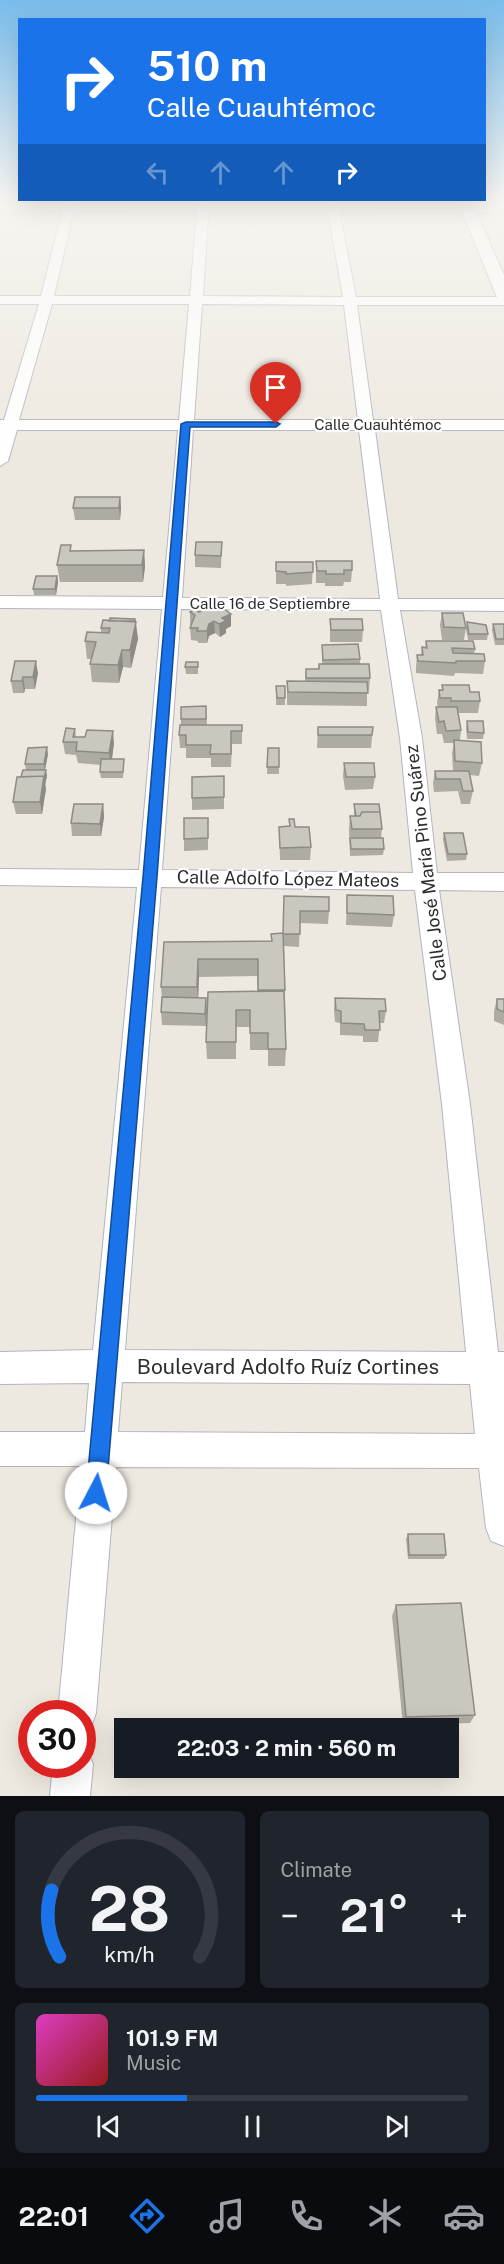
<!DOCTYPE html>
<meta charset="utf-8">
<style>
:root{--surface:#171b24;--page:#20242c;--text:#f1f3f6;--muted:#9ea1a6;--line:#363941;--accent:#1a73e8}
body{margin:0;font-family:"Public Sans",sans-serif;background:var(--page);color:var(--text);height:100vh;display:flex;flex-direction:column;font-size:22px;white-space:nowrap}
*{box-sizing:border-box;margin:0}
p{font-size:20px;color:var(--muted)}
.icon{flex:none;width:33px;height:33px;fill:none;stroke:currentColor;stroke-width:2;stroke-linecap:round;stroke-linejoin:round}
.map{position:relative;height:1796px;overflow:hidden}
.details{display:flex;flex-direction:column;gap:15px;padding:15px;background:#0d0f14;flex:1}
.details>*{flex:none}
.hud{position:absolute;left:18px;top:18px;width:468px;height:183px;border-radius:0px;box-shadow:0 6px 24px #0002;background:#1a73e8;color:#fff;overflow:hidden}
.speed{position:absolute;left:18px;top:1700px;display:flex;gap:12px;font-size:30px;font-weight:700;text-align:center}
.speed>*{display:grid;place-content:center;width:78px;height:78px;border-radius:50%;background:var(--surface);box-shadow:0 6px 24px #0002;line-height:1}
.speed .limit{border:9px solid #d22;background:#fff;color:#111}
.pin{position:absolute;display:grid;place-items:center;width:51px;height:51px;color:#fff;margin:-62px -26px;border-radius:50% 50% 50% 0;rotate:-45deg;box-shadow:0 0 6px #0007}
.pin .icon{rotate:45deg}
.me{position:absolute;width:66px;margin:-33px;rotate:5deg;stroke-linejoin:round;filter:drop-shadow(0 0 4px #0008)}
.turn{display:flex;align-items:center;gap:21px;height:126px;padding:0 30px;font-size:27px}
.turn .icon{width:78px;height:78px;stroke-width:2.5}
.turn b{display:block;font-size:42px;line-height:51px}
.lanes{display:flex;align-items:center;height:57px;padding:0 30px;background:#0003;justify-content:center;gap:30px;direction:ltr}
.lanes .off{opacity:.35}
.big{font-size:45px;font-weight:700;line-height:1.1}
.details .tile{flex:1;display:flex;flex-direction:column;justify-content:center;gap:9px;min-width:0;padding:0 21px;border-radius:9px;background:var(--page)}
.details .dial{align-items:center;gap:0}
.dial svg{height:156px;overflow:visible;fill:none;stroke:var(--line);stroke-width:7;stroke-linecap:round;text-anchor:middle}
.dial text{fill:var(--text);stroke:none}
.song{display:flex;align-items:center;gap:18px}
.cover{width:72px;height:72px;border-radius:9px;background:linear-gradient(135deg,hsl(310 70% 55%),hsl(0 70% 35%))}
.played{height:6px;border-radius:3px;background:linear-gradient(90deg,var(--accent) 35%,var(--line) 35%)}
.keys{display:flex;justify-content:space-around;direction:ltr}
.heat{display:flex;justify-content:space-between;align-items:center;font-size:33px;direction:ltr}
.details .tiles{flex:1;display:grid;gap:15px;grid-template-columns:1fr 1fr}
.tile:last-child{grid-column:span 2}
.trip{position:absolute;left:114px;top:1718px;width:345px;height:60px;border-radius:0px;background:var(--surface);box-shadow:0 6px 24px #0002;font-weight:700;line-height:60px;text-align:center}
.tab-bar{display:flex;height:96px;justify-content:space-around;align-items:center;background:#090b0e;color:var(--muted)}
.tab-bar .icon{width:42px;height:42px}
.tab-bar .on{color:var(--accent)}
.tab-bar b{font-size:27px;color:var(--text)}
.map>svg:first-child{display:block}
.green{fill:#b2e49d}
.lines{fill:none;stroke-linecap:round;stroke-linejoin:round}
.minor-casing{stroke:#b3b5c0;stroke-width:2}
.tertiary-casing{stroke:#b3b5c0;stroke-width:2}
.minor{fill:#fff;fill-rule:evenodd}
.tertiary{fill:#fff;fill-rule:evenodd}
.wall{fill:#aeaba3}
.shaded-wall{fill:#8d8b85}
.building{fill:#cac7be;stroke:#8d8b85;stroke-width:1.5}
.route{fill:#1a73e8;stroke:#114b97;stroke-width:1.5}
.labels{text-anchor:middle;stroke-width:4.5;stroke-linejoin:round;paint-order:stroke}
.far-street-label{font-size:15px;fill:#2d2d2d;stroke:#fff}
.street-label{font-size:18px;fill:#2d2d2d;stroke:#fff}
.near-street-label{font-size:21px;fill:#2d2d2d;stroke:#fff}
</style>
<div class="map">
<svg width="504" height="1796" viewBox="0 0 504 1796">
<rect width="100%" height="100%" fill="#eee9e0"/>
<path class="green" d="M0,199L329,200V206H0Z
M343,200H445L446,205H343Z"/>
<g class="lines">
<defs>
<path id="minor" d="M65,200H76L54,296H190L198,200H209L203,296L343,297L326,200H337L356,297H504V305H357L373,420H504V430H375L398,599H504V611L400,610L422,738L437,873H504V891L439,890L470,1104L498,1352H504V1546L491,1541L486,1528L479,1468L116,1467L96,1713L91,1727L82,1730V1713H58L81,1466H0V1432H85L89,1383L0,1384V1352L93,1350L137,887L0,885V869L139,870L162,609L0,608V596L163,597L178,430H17L8,461L0,466V420H4L39,304H0V296H41ZM52,304H189L179,420H19ZM202,304L344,305L358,420H194ZM193,430H359L380,599L182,598ZM181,609L381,610L400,738L413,873L162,870ZM161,887L415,890L442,1104L466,1352L125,1350ZM122,1382L470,1384L475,1434L118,1432Z
M82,1748L87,1750L93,1764L90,1796H50L53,1764H82Z"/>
<path id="tertiary" d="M454,200H468L470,203L504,204V212H476L504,275V300L498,299L496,295L465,219L459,212L0,211V203H455Z"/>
</defs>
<use href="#minor" class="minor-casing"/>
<use href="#tertiary" class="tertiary-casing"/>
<use href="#minor" class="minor"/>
<use href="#tertiary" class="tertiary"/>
</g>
<path class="wall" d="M120,497L121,508L120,520H75L73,508Z
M222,542L221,568L195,567V555Z
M144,550L145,567L143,582H60L57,565L72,551Z
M316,561L352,570L351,582H344L343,586H325V583H316Z
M276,562H313L312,584L286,586V584H276Z
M57,576L58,582L56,595H34L33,589Z
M212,610L231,614V626L226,629V633L220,637L215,633L209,636L207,643H198V641L191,640L190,628L191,625L190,624V612Z
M442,613L466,628L464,640H442L440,625Z
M330,619L363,630L362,642H330Z
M136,622L138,639L131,668L123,667L119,683L92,682L90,664L91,659H87L85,641L101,633V628Z
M467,622L488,634L487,640H468L466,629Z
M493,624H504V645H495L492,630Z
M426,641L475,649L474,654L485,661L483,674L455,673L454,676L416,673V667L417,655H421L422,647L425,648Z
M322,645L360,659V664L370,678L369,690H367V706L287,705V681H305L306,669H318L319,664H322Z
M198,662V674H186L185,667Z
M38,673L35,689H25L24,693H13L11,681Z
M442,685L470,692L480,701L478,713H458L461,730L460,740L482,763L479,776L470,775L473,791L470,804H461L458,791L434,792L433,783L435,771H453L452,753L454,743H444L442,734H437L435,719L436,707H438L437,703L439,690H442Z
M276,686L285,698V705H276Z
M206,706L207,725H242V744H232L231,767H211V758H186V748H180L179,735L181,725V707Z
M467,721L484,733L483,739H467L466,728Z
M318,727H373L371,748H317Z
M75,729L76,737L114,743L112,759H124V765L123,778H101L100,772L101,765L78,763L76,755L65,754L63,742Z
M268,748H279V774H267Z
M48,754L45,770L47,776L45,785L46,789L42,814H16L13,802L21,777L26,770L25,764Z
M344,763L375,777L373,789L345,790L343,776Z
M224,776V809L192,810V798Z
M103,804L104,817L101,836H72L71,823Z
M354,804L382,829L381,838L384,849L383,855L350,856L349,829L350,816H354Z
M208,818V850L184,851V839Z
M289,819L311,847L310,860H280L279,827L289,826Z
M444,833L467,854L466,860L447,861L443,840Z
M347,895L394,915L392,927L346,925Z
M284,896L329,911L328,924L300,923L299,947L284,946L286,1049L285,1066H268V1050H250V1027H236V1059H207L206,1042L208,992H258L257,976L199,977L198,998H206V1026L162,1025L161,1012L162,999L161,987L164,942L271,941L283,933Z
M335,998L386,1011L384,1023H380L378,1042H363V1036L340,1035V1023L335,1022L334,1010Z
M497,999H504V1025L494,1021V1011Z
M408,1534L446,1555L444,1559H408L406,1539Z
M396,1605L475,1715L470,1723L403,1725L392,1616Z"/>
<path class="shaded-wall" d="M120,497L121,508L120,520L119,508Z
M144,550L145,567L143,582L142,565Z
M57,576L58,582L56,595L55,589Z
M231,614V626L226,629V633L220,637L219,624L222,618Z
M135,619L138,639L131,668L130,650Z
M214,621L215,633L209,636L207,643V631L209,624Z
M122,650L123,667L119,683L118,665Z
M36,661L38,673L35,689L33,677Z
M23,677L25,689L24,693L22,681Z
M113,731L114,743L111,766L109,753Z
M47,747L48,754L45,770L44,764Z
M46,770L47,776L45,785L44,778Z
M44,776L46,789L42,814L40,802Z
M103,804L104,817L101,836L100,824Z
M198,959L199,977L198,1004L197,987Z
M206,998L207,1011L206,1026L205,1014Z"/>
<path class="building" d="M75,497H120L119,508H73Z
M196,542H222L221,556L195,555Z
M61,545H71L70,551L144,550L142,565H57Z
M316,561H352V570H344V574H326V571H317Z
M276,562H313V572L286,574V572L276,571Z
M36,576H57L55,589H33Z
M220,606L231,614L222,618L226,621L219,624L214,621L209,624L207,631H197L198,628H190L195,615L190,612L195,609L199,612L208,607L212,610Z
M442,613H463L466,628L444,627Z
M110,618L135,619V621H109Z
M330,619H362L363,630H331Z
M103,620L136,622L130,650H122L118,665L90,664L96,642L85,641L87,632L109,633L110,628H101Z
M467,622L486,625L488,634H469Z
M493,624H504V639H496Z
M426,641H473L475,649L452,648L453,653L484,654L485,661H456V663L418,661L417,655H423L422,647L427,648Z
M358,644L360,659L323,660L322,645Z
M15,661H36L33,677H23L22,681H11Z
M186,662H198V667H185Z
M319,664H369L370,678H306V669H319Z
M287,681L367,682L368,693L288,692Z
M442,685H469L470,692H479L480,701H451V698H440L439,690H443Z
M276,686H285V698H277Z
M206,706V719H181V707Z
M436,707H457L461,730L446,731L444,721L439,722Z
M467,721H483L484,733L468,732Z
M180,725H242V731H231V754H210L211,745H186V735H179Z
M318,727H373L372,735H318Z
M66,728L75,729L73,737H85L87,730L113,731L109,753L76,751L77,742H63Z
M454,740L481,742L482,763L455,761Z
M47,747L44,764H25L28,748Z
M268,748H279V767H267Z
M101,759H124L123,772H100Z
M344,763H374L375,777H346Z
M23,770H46L44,778V776L21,777Z
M435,771H469L473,791H463L460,779H436Z
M44,776L40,802H13L17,777Z
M224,776V797L192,798V777Z
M74,804H103L100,824L71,823Z
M354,804H379L380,812H362L360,816H356Z
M362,812H380L382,829H352L350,816H360Z
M184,818H208V838L184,839Z
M289,819H294L295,827H309L311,847L280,848L279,827L290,826Z
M444,833H463L467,854H448Z
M350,838H383L384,849H351Z
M347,895L393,896L394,915L347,913Z
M284,896L329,897V911H300V934H283Z
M283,933L285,990H258V959H198L197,987H161L164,942L272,941L271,934Z
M284,991L286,1049H268V1033H250V1010H236V1042H206L208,992Z
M162,997L206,998L205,1014L161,1012Z
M335,998L385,999L386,1011H379L380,1030H365L364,1024L341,1023V1011L336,1010Z
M497,999H504V1012L497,1009Z
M408,1534H444L446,1555H409Z
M461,1603L475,1715L406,1717L396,1605Z"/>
<linearGradient id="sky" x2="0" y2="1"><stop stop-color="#79bceb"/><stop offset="0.44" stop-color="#f7f5f1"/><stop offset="1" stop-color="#f7f5f1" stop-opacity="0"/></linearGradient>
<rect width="504" height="451" fill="url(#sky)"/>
<path class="route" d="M186,422H276L280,424L276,427H190L157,877L106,1493L103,1500L96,1503L89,1500L86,1493L143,877L181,424Z"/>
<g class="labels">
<g class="far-street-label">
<text x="378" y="430">Calle Cuauhtémoc</text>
<text x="270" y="609">Calle 16 de Septiembre</text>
</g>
<g class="street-label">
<text transform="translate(426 863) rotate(-97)" y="6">Calle José María Pino Suárez</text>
<text transform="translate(288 879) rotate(1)" y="6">Calle Adolfo López Mateos</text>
</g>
<g class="near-street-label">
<text x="288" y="1374">Boulevard Adolfo Ruíz Cortines</text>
</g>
</g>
</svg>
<div class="speed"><div class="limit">30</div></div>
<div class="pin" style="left:276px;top:424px;background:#d93025"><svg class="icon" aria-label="arrive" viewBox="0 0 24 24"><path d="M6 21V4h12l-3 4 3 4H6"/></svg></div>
<svg class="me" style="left:96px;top:1493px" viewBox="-20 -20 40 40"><circle r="19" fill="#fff"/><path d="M0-13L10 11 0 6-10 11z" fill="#1a73e8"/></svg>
<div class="trip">22:03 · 2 min · 560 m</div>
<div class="hud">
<div class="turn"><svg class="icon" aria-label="right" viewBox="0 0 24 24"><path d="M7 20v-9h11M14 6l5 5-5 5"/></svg><div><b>510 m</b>Calle Cuauhtémoc</div></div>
<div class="lanes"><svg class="icon off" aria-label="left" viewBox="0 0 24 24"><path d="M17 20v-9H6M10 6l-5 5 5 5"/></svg><svg class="icon off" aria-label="ahead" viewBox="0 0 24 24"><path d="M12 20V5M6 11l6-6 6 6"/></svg><svg class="icon off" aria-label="ahead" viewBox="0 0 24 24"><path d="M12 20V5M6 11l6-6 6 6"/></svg><svg class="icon" aria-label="right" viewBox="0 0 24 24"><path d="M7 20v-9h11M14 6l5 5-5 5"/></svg></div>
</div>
</div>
<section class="details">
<div class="tiles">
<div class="tile dial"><svg viewBox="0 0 100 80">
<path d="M14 69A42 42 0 1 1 86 69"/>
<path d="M14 69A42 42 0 0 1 10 35" stroke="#1a73e8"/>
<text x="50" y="56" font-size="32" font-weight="700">28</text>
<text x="50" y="72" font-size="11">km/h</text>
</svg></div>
<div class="tile"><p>Climate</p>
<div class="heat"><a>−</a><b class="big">21°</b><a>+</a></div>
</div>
<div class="tile">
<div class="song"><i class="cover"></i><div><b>101.9 FM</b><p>Music</p></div></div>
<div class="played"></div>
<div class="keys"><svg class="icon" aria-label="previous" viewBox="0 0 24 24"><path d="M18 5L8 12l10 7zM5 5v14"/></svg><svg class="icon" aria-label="pause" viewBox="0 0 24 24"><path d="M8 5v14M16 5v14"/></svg><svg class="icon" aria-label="next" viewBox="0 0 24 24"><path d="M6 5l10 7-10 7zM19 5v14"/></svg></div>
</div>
</div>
</section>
<nav class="tab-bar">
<b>22:01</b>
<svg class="icon on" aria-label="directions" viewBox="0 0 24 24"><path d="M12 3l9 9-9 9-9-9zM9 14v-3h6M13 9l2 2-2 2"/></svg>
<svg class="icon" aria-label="music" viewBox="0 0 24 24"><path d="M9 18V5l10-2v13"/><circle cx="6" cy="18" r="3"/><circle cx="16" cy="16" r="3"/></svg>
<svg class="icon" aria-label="phone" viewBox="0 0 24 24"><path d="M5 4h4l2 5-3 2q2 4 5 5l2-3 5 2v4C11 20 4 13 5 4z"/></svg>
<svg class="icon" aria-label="climate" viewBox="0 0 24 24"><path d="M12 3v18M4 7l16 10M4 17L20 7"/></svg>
<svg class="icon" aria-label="car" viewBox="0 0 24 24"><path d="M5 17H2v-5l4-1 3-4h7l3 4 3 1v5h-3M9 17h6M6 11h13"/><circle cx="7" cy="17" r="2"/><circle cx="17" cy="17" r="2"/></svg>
</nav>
